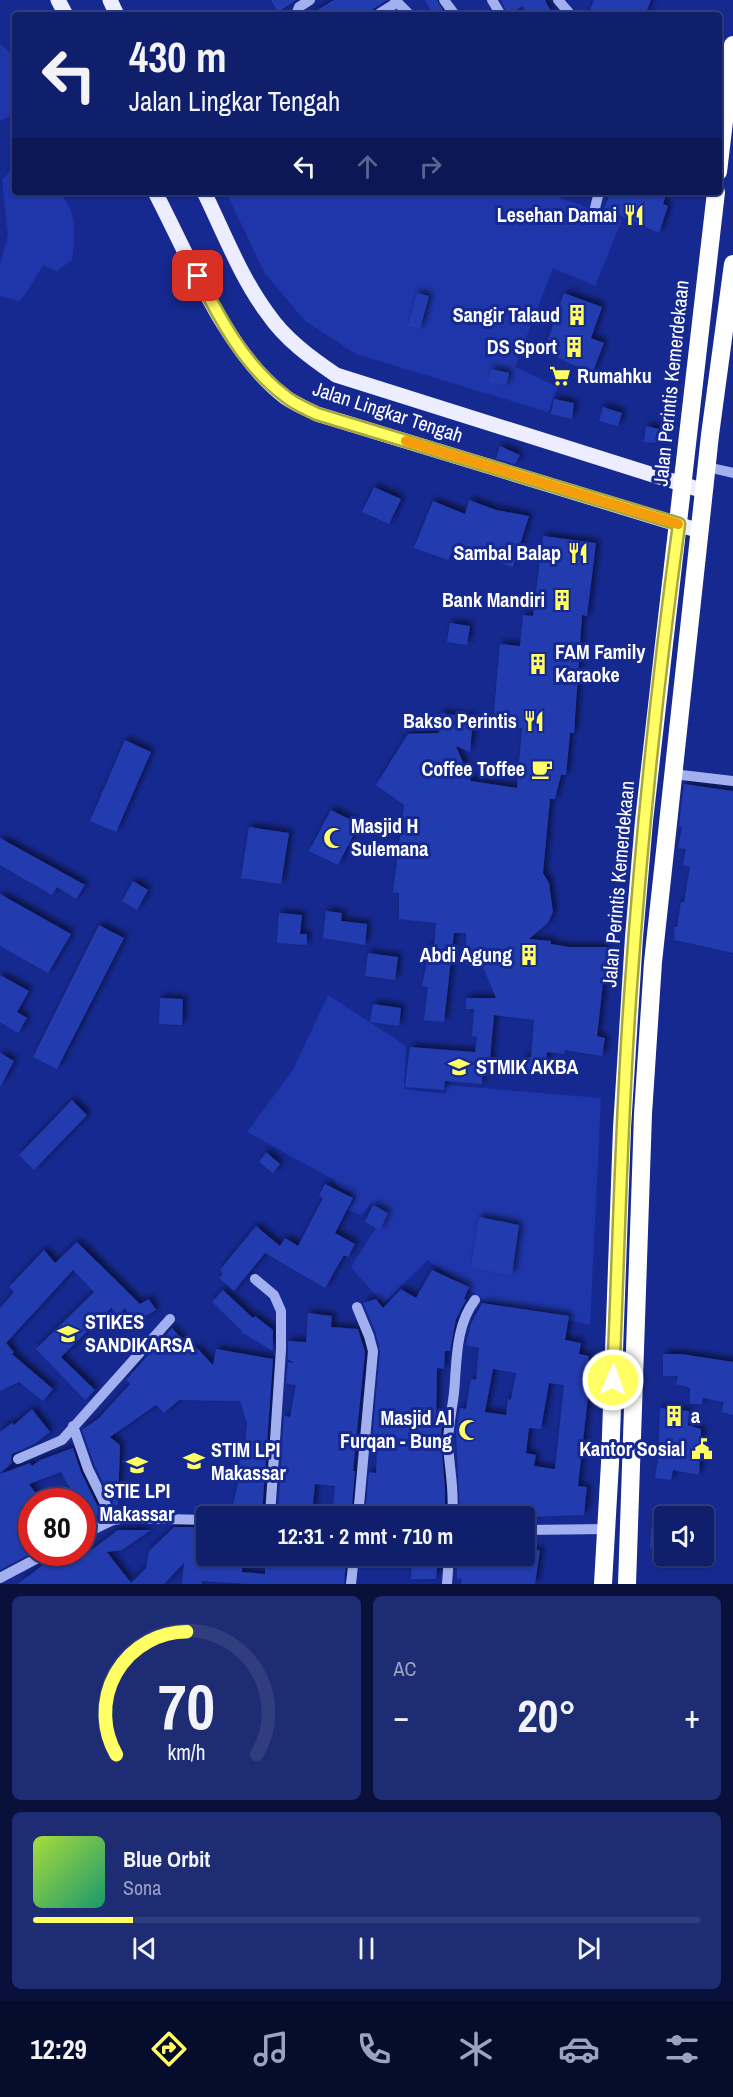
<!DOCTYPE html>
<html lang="id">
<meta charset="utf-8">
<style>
:root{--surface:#101f6c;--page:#1e2c74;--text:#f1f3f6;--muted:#9ca2c2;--line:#303d7f;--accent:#fffe62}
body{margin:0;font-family:"Archivo Narrow",sans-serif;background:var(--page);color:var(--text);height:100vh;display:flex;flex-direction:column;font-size:22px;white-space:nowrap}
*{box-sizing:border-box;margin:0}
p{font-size:20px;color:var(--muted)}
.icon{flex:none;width:33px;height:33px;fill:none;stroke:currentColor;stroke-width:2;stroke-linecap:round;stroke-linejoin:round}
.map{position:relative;height:1584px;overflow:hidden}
.panel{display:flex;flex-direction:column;gap:12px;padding:12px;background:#09113b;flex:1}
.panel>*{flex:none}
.banner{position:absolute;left:12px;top:12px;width:710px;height:183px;border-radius:6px;box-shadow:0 2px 4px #0004,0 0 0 2px var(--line);background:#101f6c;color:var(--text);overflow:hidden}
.buttons{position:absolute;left:654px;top:1506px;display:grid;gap:12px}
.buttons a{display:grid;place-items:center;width:60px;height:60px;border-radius:6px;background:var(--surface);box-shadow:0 2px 4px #0004,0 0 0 2px var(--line);font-size:30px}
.speed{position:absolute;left:18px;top:1488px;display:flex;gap:12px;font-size:30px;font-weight:700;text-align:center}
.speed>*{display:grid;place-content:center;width:78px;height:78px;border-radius:50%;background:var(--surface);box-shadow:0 2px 4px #0004,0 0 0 2px var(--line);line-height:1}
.speed .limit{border:9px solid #d22;background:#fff;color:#111}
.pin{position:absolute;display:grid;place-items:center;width:51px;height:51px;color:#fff;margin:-26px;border-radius:12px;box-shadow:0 3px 9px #0006}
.me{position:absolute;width:66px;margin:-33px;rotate:2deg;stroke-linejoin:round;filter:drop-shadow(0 0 4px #0008)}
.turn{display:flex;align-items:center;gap:21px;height:126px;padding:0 18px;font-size:27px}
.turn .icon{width:78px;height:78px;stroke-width:2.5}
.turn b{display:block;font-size:42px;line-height:51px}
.lanes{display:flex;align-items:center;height:57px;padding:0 18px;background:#0003;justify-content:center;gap:30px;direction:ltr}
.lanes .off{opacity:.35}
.big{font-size:45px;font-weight:700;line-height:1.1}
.panel .widget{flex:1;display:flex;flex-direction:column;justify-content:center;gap:9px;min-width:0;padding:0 21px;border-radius:9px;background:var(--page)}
.panel .dial{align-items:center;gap:0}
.dial svg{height:156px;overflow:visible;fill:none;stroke:var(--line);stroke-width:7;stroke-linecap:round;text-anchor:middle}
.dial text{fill:var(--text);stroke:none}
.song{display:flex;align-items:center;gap:18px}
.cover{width:72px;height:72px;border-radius:9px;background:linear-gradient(135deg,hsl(80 70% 55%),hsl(160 70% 35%))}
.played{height:6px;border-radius:3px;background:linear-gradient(90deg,var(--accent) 15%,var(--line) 15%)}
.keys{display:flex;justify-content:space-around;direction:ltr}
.heat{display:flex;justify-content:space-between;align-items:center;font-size:33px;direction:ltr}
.panel .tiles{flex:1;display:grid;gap:12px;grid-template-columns:1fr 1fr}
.widget:last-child{grid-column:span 2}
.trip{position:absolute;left:196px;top:1506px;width:339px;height:60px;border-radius:6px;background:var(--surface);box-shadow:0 2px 4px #0004,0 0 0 2px var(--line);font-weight:700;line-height:60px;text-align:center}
.menu{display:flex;height:96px;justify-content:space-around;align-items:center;background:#060c2b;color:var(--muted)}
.menu .icon{width:42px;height:42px}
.menu .current{color:var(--accent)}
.menu b{font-size:27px;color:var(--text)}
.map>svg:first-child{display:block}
.green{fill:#1e36aa}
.building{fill:#243baf;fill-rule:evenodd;filter:url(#shadow)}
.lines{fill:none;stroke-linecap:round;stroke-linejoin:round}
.minor{stroke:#a3b0f0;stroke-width:10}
.major{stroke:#eceeff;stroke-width:15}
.highway{stroke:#fff;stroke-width:18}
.route-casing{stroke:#a6a540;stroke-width:15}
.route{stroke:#fffe62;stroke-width:10}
.slow{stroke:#f59e0b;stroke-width:10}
.labels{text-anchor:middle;stroke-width:6;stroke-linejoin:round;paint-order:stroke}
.poi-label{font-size:20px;font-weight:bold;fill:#fff;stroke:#162990;text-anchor:end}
.street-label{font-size:20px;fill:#fff;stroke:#162990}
</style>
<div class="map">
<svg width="733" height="1584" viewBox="0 0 733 1584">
<defs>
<filter id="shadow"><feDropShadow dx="3.5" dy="-3.5" stdDeviation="3" flood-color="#0009"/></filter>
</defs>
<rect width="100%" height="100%" fill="#162990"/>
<path class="green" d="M0,44L15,56V120L8,117L0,121Z
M15,166V192H58C79,212 75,234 72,260L57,271L43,265L27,292L19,301L0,296V266L8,235L2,180Z
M226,192H543L622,220L595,286L553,268L515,367L558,387L548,412L356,354L305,321L264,272Z
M328,995L406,1046L404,1089L446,1094L447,1085L601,1098L590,1325L485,1301L428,1260L383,1304L351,1267L384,1215L372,1203L361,1215L347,1210L356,1197L337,1186L334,1180L247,1132L293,1070Z"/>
<path class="building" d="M271,0H296L278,12Z
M334,0H387L373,9L370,15H309Z
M425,0H437L446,15H433Z
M501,0H545L551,12L545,15H527L523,6L508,14Z
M594,0H651L645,15H588Z
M611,192H667L663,204L668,206L659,233L604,208Z
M417,293L429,296L420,329L408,326Z
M564,293L602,307L591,338L604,343L592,374L544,351Z
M491,369L509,373L506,385L488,383Z
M554,399L574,403L572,419L551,414Z
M603,407L622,413L618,426L599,421Z
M646,426L659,429V443L644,442Z
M500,446L520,455L515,464L496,459Z
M374,487L401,499L389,524L362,512Z
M469,500L496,510L529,516L513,567L454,548L448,560L414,548L433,501L465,514Z
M543,536L596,543L587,616L582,615L574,733H570L566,775H561L555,799H550L543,873L549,883L553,912L548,923L529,939L551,941V944L569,947H607L597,1036L605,1038L602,1056L565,1050L564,1054L547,1052L546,1075L523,1074L524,1057H531L534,1020L494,1015L490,1059H493L492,1076L482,1075V1084L445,1081L444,1090L405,1087L410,1047L475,1052L477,1037L472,1036L474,1009H466V998H496L483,967L466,965V933H454L444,1022L424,1020L428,987L422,986L427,962H425L428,946L434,947L436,923L399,919V893L393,892L404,805L376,785L408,734L439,733L441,713L473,718L470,752L456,746L471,781L517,788L522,728L493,726L497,677L500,644L520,646L523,615L533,616Z
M450,623L470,626L467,645L447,642Z
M125,740L151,752L116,832L90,821Z
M684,784L733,791V953L675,940L674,927H677L681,902H684L690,867L683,865L686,849L678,848L682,827L679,826Z
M331,810L359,824L338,865L309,851Z
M249,827L289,833L281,884L241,878Z
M0,838L85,885L76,899L57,887L52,895L0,865Z
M133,881L148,890L137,910L122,901Z
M0,894L71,934L48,973L0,946Z
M326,911L342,913L341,921L367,924L365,945L323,938Z
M279,913L302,915L300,934H307V945L277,943Z
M99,925L124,938L57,1069L33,1057Z
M368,953L398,957L395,980L365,976Z
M0,975L29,991L17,1012L27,1018L18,1033L0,1022Z
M160,998L183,999L182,1025L159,1024Z
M373,1004L401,1008L399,1026L370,1022Z
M0,1053L14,1061L0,1087Z
M72,1100L87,1115L34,1170L19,1155Z
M266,1152L280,1164L273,1173L259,1162Z
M325,1184L353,1198L335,1233L355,1244L348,1257L344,1255L325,1288L265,1253L234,1291L219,1278L223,1274L220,1270L256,1226L280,1246L285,1238L298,1246L323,1198L319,1196Z
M373,1205L388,1213L380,1230L365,1222Z
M479,1217L519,1225L512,1275L471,1268Z
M77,1242L140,1304L149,1299L156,1310L134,1323L125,1308L118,1315L111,1308L61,1357L95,1390L85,1400L36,1349L94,1292L73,1270L6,1343L14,1352L12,1354L53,1389L43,1401L19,1382L0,1391V1308L14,1292L9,1287L44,1250L55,1263Z
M432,1270L469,1287L464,1299L466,1300L456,1319L450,1351H445L444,1369L437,1368L436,1418L442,1420L441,1443L445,1489V1516H423V1507L396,1505L395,1513L382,1512V1516H365L369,1472L376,1473L377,1453L371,1452L380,1351L376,1333L363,1303L376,1299L383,1308L401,1289L416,1298Z
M223,1290L253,1318L255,1316L273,1330V1351L241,1332L242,1331L212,1302Z
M482,1303L569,1316L565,1340L581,1343L579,1354L589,1356L586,1379H590L578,1486L587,1487L584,1515L525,1517V1514L499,1513L497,1516L460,1513L456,1432L460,1408L466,1409L471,1379L476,1380L479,1348L466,1345L471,1324ZM493,1369L516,1373L511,1400L508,1399L506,1415L485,1412ZM549,1383L564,1385L555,1469L534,1466L536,1455L526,1453L529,1428L541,1429Z
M308,1313L332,1316L331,1327L358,1329L365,1352L353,1471H355L351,1516H332L335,1486L315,1484L312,1515L278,1512L284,1416L290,1417L296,1385L286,1383L288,1362L294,1363L288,1359V1341L306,1342Z
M172,1328L193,1351L197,1348L213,1365L216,1349L273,1359L262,1514L231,1515L240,1474H238L240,1458H244L247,1423L240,1401L179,1400L164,1413L156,1405L110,1437L120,1445L118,1504L115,1506L95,1466L82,1430L99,1418L130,1384L126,1380Z
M663,1354H681L733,1362V1415L722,1412L724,1402L703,1398L702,1404H690V1388L676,1384L678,1376H663Z
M660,1408L689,1411L688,1425L701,1429L699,1475L673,1470L671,1480L655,1478L658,1460Z
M32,1409L50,1432L36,1443L12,1454L11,1459L12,1463L0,1473V1432L12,1423L14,1425Z
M73,1448L81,1472L101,1513L82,1524V1502H49L71,1490L61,1472L29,1484L42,1502H32V1553L0,1570V1474L30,1463L32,1466L40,1460Z
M174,1527H207V1556H210V1558L230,1560L231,1556H243L242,1572L265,1574V1556H322V1558L346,1563L344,1584H249L202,1581V1584H182L184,1563L164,1584H18L60,1552H72L77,1561L118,1530H151L122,1550L107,1552L131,1583L146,1568L149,1551Z
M651,1528L664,1529V1550L650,1547Z
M525,1549L540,1550L535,1584H461L462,1579L457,1578V1556H525Z
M412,1556H438L436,1579H411Z"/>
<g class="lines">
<path class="minor" d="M395,0L410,15
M444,0L455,15
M492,0L501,15
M558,0L571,15
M296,15L299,7L310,0
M377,15L396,3
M472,15H480
M595,208L599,192
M707,467L733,473
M673,774L733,781
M255,1279L274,1295L281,1311V1349L270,1516
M357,1307L369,1336L373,1351L358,1516
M73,1426L88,1469L113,1520
M18,1459L62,1440L170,1319
M452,1516C455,1491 449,1468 448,1443C448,1427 452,1410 454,1393C457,1362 455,1326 475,1300
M525,1530L606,1529
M82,1535L113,1520L127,1518L207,1520
M0,1578L49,1552
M351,1584L354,1556
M447,1584L449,1556"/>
<path class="major" d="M58,0L66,15
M110,0L117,15
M155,192C189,257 226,352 285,397C295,404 307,409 317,414L700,531
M204,192C224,233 241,278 268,314C285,339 311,358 336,375L704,491"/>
<path class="highway" d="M718,172L733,45
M603,1584L610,1463L622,1128L634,937L644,821L664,644L716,192
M627,1584L643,1114L653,962L710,435L733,264"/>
</g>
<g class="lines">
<defs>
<path id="route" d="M198,276C221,321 245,366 285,396C294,404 307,409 317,414L679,524C658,677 642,831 631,985C621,1116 619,1248 613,1380"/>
</defs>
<use href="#route" class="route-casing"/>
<use href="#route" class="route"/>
<path class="slow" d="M406,441L678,524"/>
</g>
<defs>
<symbol id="restaurant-bare" viewBox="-9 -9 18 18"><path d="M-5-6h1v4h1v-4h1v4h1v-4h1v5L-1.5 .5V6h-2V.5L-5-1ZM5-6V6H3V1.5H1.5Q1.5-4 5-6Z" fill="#fffe62" stroke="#162990" stroke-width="2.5" paint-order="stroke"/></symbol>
<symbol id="building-bare" viewBox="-9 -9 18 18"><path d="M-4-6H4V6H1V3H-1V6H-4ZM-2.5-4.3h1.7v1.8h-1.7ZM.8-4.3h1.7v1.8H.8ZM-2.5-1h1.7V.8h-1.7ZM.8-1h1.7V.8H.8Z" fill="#fffe62" stroke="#162990" stroke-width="2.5" paint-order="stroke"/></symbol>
<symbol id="supermarket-bare" viewBox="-9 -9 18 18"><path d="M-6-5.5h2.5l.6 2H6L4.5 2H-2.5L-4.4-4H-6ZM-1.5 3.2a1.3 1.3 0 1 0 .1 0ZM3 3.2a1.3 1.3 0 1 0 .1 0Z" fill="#fffe62" stroke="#162990" stroke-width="2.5" paint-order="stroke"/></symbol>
<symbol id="cafe-bare" viewBox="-9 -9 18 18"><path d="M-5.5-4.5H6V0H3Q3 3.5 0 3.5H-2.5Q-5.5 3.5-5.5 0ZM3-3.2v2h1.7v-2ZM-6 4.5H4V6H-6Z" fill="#fffe62" stroke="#162990" stroke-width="2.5" paint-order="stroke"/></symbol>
<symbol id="mosque-bare" viewBox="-9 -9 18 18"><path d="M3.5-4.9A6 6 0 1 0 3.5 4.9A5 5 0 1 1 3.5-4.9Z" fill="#fffe62" stroke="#162990" stroke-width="2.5" paint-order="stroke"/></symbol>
<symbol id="university-bare" viewBox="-9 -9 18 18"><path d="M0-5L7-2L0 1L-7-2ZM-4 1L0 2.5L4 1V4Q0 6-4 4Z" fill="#fffe62" stroke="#162990" stroke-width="2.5" paint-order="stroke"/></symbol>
<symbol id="civic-bare" viewBox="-9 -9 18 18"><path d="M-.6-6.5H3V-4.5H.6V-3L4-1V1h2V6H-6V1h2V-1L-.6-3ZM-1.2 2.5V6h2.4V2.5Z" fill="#fffe62" stroke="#162990" stroke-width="2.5" paint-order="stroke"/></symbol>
</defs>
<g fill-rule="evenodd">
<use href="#restaurant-bare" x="619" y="200" width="30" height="30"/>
<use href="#building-bare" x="562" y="300" width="30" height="30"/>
<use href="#building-bare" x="559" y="332" width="30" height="30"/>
<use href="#supermarket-bare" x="545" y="361" width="30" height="30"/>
<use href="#restaurant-bare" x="563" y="538" width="30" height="30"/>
<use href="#building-bare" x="547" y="585" width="30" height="30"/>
<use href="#building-bare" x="523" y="649" width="30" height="30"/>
<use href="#restaurant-bare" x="519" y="706" width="30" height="30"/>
<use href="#cafe-bare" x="527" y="754" width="30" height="30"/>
<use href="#mosque-bare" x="319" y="823" width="30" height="30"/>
<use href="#building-bare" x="514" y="940" width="30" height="30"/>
<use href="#university-bare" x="444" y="1052" width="30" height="30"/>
<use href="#university-bare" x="53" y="1319" width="30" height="30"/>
<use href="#building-bare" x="659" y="1401" width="30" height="30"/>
<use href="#mosque-bare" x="454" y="1415" width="30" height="30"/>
<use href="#civic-bare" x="687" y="1434" width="30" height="30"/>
<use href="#university-bare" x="179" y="1446" width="30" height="30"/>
<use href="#university-bare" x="122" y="1450" width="30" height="30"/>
</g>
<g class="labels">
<g class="poi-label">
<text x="617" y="222">Lesehan Damai</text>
<text x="560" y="322">Sangir Talaud</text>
<text x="557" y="354">DS Sport</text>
<text x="577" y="383" text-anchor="start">Rumahku</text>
<text x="561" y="560">Sambal Balap</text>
<text x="545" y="607">Bank Mandiri</text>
<text x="555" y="659" text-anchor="start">FAM Family<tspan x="555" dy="23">Karaoke</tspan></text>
<text x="517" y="728">Bakso Perintis</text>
<text x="525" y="776">Coffee Toffee</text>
<text x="351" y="833" text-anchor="start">Masjid H<tspan x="351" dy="23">Sulemana</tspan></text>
<text x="512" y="962">Abdi Agung</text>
<text x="476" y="1074" text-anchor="start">STMIK AKBA</text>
<text x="85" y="1329" text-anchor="start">STIKES<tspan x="85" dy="23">SANDIKARSA</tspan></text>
<text x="691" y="1423" text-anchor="start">a</text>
<text x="452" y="1425">Masjid Al<tspan x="452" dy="23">Furqan - Bung</tspan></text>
<text x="685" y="1456">Kantor Sosial</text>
<text x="211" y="1457" text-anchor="start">STIM LPI<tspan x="211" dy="23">Makassar</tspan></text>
<text x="137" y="1498" text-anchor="middle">STIE LPI<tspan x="137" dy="23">Makassar</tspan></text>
</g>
<g class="street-label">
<text transform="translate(671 383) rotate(-84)" y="7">Jalan Perintis Kemerdekaan</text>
<text transform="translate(388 412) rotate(18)" y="7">Jalan Lingkar Tengah</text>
<text transform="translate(618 884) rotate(-85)" y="7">Jalan Perintis Kemerdekaan</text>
</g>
</g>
</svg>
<div class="buttons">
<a><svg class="icon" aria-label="sound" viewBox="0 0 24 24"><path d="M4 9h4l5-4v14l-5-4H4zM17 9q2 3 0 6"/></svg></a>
</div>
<div class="speed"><div class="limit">80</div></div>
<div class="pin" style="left:198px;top:276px;background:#d93025"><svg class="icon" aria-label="arrive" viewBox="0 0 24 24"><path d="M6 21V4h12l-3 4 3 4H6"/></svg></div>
<svg class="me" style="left:613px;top:1380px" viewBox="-20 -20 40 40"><circle r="17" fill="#fffe62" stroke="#fff" stroke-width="3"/><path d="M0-11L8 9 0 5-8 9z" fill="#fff"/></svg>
<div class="trip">12:31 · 2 mnt · 710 m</div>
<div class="banner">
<div class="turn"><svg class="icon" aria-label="left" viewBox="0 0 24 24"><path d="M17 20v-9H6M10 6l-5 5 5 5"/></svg><div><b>430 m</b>Jalan Lingkar Tengah</div></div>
<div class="lanes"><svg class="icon" aria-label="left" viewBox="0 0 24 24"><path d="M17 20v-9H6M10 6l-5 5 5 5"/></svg><svg class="icon off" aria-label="ahead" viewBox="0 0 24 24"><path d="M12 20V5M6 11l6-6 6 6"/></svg><svg class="icon off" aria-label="right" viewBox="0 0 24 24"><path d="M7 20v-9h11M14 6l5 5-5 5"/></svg></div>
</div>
</div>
<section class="panel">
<div class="tiles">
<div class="widget dial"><svg viewBox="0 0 100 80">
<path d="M14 69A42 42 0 1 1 86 69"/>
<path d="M14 69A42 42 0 0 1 50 6" stroke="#fffe62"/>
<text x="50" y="56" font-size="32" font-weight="700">70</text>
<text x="50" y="72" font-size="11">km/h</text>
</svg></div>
<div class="widget"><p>AC</p>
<div class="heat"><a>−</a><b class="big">20°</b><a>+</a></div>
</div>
<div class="widget">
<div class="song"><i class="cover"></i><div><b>Blue Orbit</b><p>Sona</p></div></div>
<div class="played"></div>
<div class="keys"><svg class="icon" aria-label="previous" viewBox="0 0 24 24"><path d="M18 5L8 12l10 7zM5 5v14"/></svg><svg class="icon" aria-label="pause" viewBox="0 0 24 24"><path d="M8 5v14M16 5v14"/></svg><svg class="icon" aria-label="next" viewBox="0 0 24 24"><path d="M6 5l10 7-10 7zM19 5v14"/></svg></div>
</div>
</div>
</section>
<nav class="menu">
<b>12:29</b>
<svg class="icon current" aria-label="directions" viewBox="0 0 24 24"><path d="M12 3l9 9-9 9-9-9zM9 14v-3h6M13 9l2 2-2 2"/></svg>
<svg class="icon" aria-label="music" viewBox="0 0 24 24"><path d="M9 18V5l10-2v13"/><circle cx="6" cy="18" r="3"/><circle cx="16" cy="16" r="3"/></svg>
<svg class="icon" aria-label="phone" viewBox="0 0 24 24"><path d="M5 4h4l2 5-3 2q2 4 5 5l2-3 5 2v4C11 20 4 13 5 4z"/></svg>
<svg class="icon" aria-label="climate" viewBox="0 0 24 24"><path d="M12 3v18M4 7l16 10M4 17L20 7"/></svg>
<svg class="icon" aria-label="car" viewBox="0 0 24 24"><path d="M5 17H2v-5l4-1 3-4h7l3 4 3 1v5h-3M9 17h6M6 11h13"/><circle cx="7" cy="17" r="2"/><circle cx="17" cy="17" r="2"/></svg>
<svg class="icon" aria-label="filters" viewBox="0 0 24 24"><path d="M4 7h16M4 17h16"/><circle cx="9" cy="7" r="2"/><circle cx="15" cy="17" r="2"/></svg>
</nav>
